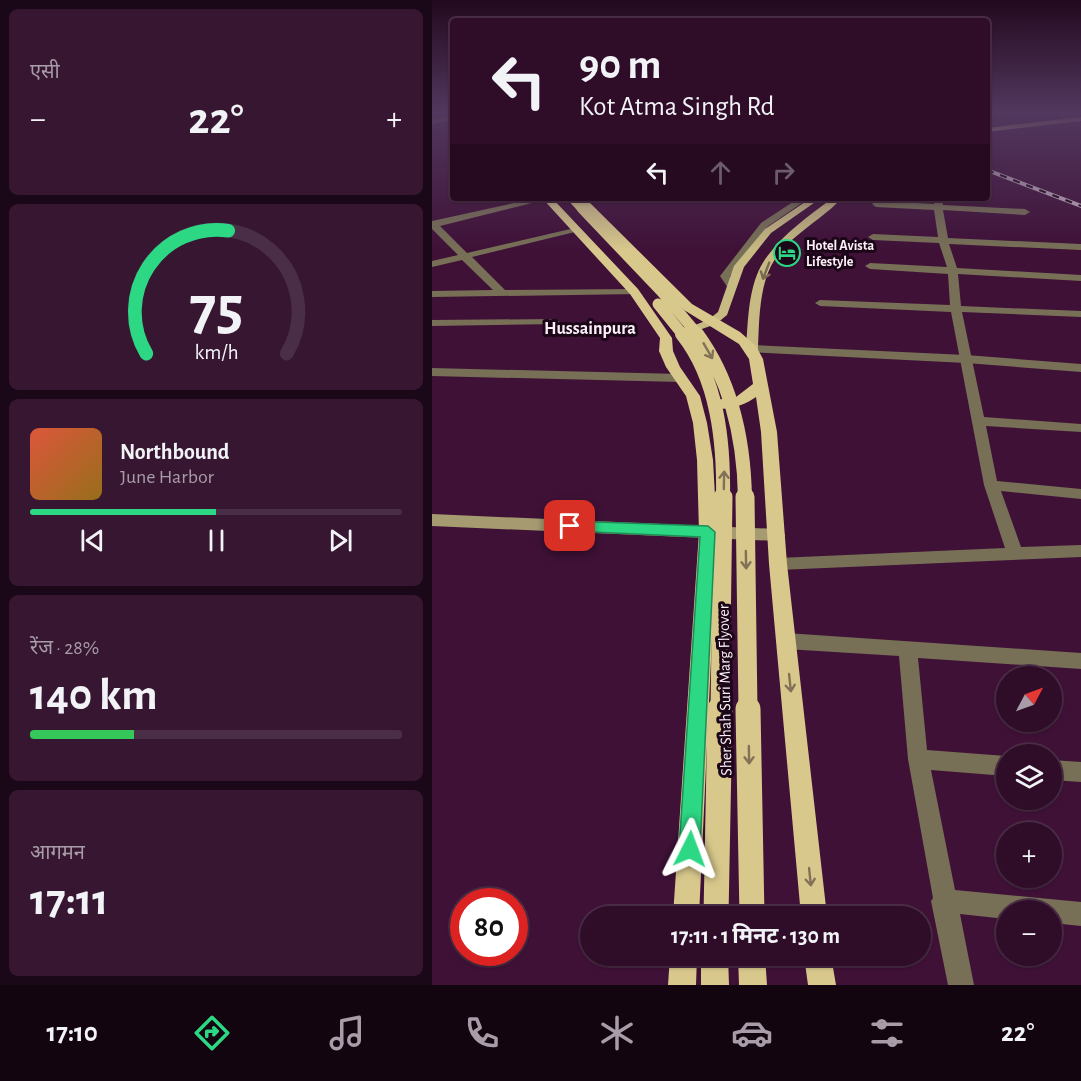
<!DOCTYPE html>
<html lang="hi">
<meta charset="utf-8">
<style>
:root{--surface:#2f0d29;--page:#371631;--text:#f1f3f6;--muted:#a79ca8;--line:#4a2d46;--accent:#2cd884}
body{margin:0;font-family:"Alegreya Sans","Noto Sans Devanagari",sans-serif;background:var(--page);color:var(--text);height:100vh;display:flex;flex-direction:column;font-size:22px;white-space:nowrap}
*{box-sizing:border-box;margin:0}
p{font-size:20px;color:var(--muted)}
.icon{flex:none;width:33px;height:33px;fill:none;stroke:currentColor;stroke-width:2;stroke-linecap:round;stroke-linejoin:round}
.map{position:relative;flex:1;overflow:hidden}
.sheet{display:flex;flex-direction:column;gap:9px;padding:9px;background:#1a0717;width:432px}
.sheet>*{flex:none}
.hud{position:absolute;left:18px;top:18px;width:540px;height:183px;border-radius:6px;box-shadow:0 2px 4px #0004,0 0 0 2px var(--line);background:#2f0d29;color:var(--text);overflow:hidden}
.needle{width:39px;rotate:49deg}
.controls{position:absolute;left:564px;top:666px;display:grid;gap:12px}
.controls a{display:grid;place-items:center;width:66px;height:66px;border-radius:50%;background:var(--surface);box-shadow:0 2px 4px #0004,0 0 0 2px var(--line);font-size:30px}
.speed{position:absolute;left:18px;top:888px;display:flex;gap:12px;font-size:30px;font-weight:700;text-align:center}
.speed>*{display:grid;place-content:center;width:78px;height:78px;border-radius:50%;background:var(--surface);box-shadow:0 2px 4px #0004,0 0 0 2px var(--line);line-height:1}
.speed .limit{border:9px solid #d22;background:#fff;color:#111}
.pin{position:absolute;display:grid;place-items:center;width:51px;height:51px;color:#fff;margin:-26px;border-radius:12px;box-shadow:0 3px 9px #0006}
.me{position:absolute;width:66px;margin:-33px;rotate:3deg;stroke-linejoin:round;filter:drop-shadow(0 0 4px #0008)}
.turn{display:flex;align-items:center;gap:21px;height:126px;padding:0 30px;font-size:27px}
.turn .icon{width:78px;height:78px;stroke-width:2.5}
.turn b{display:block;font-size:42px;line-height:51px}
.lanes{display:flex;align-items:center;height:57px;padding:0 30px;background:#0003;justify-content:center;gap:30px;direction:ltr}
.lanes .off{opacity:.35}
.big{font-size:45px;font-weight:700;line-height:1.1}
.sheet .widget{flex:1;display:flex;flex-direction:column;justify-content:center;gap:9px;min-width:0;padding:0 21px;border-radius:9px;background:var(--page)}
.sheet .dial{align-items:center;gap:0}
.dial svg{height:156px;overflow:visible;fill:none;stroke:var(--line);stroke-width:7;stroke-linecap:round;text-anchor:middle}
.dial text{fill:var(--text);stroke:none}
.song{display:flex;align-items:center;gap:18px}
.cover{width:72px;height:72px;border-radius:9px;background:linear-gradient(135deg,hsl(10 70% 55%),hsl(40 70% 35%))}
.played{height:6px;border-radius:3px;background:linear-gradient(90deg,var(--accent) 50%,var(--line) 50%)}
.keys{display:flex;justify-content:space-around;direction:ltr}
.heat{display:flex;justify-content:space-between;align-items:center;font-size:33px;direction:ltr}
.charge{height:9px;border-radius:4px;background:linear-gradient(90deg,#34c759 28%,var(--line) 0)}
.trip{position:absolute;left:148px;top:906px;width:351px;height:60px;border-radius:30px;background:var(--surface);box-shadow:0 2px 4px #0004,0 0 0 2px var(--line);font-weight:700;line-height:60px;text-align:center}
.tab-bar{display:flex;height:96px;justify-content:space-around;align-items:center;background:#130510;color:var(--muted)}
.tab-bar .icon{width:42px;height:42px}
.tab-bar .selected{color:var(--accent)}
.tab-bar b{font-size:27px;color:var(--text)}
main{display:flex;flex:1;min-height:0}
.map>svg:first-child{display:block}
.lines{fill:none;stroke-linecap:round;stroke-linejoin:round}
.minor{fill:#777056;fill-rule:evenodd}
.tertiary{fill:#777056;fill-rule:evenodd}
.secondary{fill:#a59a70;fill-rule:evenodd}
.primary{fill:#c8ba83;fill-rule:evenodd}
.trunk{fill:#d8c88c;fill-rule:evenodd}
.rail-casing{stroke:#cbb6c6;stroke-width:4}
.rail{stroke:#1b0717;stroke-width:2;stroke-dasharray:7;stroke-linecap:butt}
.trunk-bridge-far4{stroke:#d8c88c;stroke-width:9}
.trunk-bridge-far3{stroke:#d8c88c;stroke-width:11}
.trunk-bridge-far2{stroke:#d8c88c;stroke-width:14}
.trunk-bridge-far1{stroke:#d8c88c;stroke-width:19}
.trunk-bridge{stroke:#d8c88c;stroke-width:25}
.oneway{stroke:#7a6952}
.oneway2{stroke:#837157}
.route{fill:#2cd884;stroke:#1d8c56;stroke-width:1.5}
.labels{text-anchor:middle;stroke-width:6;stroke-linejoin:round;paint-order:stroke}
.far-poi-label{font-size:14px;font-weight:bold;fill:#fcf0f8;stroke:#1b0717;text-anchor:start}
.street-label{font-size:16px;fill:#fcf0f8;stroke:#1b0717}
.far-district-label{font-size:18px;font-weight:bold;fill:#fcf0f8;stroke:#1b0717}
</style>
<main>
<section class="sheet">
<div class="widget"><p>एसी</p>
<div class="heat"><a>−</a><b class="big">22°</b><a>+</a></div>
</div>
<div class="widget dial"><svg viewBox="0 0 100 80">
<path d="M14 69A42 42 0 1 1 86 69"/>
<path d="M14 69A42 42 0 0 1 56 6" stroke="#2cd884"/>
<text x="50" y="56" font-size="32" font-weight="700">75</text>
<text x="50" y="72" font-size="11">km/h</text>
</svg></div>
<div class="widget">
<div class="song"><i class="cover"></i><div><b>Northbound</b><p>June Harbor</p></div></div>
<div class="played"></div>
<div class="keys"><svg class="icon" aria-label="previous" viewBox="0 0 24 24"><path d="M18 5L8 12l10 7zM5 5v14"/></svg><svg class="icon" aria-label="pause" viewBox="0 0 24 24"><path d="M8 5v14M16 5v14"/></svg><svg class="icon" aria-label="next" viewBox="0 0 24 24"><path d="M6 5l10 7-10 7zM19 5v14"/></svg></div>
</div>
<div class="widget"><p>रेंज · 28%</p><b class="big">140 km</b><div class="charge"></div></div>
<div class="widget"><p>आगमन</p><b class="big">17:11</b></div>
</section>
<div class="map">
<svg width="649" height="985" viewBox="0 0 649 985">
<rect width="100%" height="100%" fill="#3f1137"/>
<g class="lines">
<path class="minor" d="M21,116V120L0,124V120Z
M105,198H120L8,226L35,253L147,227V231L40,257L73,290L202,289L206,290V294L0,297V291L61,290L30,260L0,267V261L26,255L0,229V221Z
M367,198H377L335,227L298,276L305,286L304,288H296L288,276L329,223Z
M501,198H509L511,205L593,209L598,212L593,215L511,210L516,238L649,244V250L517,244L525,268L649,275V281L526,274L529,306L649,311V317L530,312L552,417L649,424V432L554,426L565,481L649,489V499L569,491L589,547L649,545V557L346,570L340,568L338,564L340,560L346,558L573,548L552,485L519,312L388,306L383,303L388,300L518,305L516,274L438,269L433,266L438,263L515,267L507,243L441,240L436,237L441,234L506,237L502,210L444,207L440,204L444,201L502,204Z
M122,319L128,322L126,324L0,326V320Z
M0,368L248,374L254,378L248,382L0,376Z
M354,633L649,653V669L486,658L495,750L574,756V776L499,770L523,890L649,902V926L620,923V910H574V919L528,914L542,985H516L499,901L501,898L476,759L467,656L354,649L348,646L345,641L348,636Z
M620,760L649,762V782L620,780Z"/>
<path class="tertiary" d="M320,345L534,355L649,364V372L534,363L316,352L314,349Z"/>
<path class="secondary" d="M0,514L345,529L351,531L353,535L351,539L345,541L0,526Z"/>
<path class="primary" d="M649,117V121L555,132V128Z
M379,198H389L339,233L312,267L295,315L284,324L267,330L263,329V325L276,320L286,312L302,266L333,229Z
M401,198H410C389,221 354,237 339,266C327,290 327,323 326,349L320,353L316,352L314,349C316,323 316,290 329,266C344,239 376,216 401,198Z"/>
<path class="trunk" d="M110,198H120L206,289L240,338L241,351L248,367L268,396L275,423L281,460L285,532L267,916H241L267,532L265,460L261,423L254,396L234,367L227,351L228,338L198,294Z
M143,198H153L260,304L308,332L324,346L331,359L345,432L355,564L395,916H369L337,564L329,432L324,397C313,405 288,415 277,404L284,400L304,397L321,384L317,359L307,344L252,310Z
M238,956H265L264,985H236Z
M269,956H296L297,985H269Z
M306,956H333L335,985H307Z
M372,956H399L404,985H376Z"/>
<defs>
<path id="rail" d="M555,170L649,206"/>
</defs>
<use href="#rail" class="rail-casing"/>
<use href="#rail" class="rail"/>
<path class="trunk-bridge-far4" d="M140,198L151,210"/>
<path class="trunk-bridge-far3" d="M150,208L230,292L266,335
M226,304L251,335"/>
<path class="trunk-bridge-far2" d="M250,334C286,379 292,443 291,498
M265,334C300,382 312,440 313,498"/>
<path class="trunk-bridge-far1" d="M313,497L316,710
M288,710L291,497"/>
<path class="trunk-bridge" d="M316,709L320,916
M284,916L288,709"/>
</g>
<defs><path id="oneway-shaft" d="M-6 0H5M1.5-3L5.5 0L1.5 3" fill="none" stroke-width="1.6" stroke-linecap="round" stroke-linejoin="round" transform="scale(1.5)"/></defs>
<use class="oneway" href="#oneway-shaft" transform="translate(334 271) rotate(111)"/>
<g class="oneway2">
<use href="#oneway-shaft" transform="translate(276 351) rotate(60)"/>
<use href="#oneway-shaft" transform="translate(292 480) rotate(-89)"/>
<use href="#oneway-shaft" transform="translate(314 560) rotate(89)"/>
<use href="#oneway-shaft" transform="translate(358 683) rotate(84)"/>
<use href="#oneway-shaft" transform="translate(317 755) rotate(89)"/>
<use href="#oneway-shaft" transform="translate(378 877) rotate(84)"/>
</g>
<linearGradient id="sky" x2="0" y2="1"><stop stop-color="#23091e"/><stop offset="0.45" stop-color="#52385e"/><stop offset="1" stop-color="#52385e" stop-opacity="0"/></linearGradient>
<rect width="649" height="250" fill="url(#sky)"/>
<path class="route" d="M138,521L276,526L283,532L268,849L265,856L258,859L250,856L247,849L268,537L138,531L131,526Z"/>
<defs>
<symbol id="hotel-ring" viewBox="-11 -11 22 22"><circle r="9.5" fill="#1b0717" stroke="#2cd884" stroke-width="1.5"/><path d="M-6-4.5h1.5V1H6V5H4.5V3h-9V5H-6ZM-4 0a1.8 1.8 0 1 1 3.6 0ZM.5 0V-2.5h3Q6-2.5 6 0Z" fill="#2cd884"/></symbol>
</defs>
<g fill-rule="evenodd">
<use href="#hotel-ring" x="340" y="238" width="30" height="30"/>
</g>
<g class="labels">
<g class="far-poi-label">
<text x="374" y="250">Hotel Avista<tspan x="374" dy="16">Lifestyle</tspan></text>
</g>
<g class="street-label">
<text transform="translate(292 690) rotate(-91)" y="6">Sher Shah Suri Marg Flyover</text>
</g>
<g class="far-district-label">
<text x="158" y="334">Hussainpura</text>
</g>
</g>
</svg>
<div class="controls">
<a><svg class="needle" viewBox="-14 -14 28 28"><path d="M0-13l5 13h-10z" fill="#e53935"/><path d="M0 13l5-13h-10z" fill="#a79ca8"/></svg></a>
<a><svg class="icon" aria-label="layers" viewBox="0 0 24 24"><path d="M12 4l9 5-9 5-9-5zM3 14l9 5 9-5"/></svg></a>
<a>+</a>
<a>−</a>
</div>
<div class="speed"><div class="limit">80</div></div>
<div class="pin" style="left:138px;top:526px;background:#d93025"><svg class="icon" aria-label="arrive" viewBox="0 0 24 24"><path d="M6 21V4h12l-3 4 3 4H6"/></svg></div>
<svg class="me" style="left:258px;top:849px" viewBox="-20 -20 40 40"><path d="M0-17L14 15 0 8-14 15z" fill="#2cd884" stroke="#fff" stroke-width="4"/></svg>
<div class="trip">17:11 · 1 मिनट · 130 m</div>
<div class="hud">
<div class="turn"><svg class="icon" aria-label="left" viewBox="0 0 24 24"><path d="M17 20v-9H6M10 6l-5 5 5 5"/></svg><div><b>90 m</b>Kot Atma Singh Rd</div></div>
<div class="lanes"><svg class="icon" aria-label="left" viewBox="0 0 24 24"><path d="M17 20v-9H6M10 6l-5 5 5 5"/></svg><svg class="icon off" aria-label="ahead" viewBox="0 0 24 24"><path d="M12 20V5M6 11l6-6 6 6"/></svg><svg class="icon off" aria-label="right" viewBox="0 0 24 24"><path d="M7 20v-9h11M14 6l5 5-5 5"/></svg></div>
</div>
</div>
</main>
<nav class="tab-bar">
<b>17:10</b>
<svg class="icon selected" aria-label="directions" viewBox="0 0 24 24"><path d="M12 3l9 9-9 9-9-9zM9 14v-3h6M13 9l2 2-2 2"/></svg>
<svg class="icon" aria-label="music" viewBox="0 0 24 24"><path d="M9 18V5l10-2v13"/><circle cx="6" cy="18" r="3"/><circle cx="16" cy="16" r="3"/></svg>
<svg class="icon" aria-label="phone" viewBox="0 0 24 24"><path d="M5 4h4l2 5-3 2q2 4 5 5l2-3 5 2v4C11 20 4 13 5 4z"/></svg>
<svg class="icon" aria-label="climate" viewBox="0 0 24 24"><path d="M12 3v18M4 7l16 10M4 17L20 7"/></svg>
<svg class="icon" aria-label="car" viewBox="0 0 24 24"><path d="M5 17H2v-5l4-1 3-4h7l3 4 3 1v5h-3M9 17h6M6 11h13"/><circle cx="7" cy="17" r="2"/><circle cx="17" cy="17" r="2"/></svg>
<svg class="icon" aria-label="filters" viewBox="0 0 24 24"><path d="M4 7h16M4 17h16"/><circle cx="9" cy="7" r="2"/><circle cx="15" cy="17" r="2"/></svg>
<b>22°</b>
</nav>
